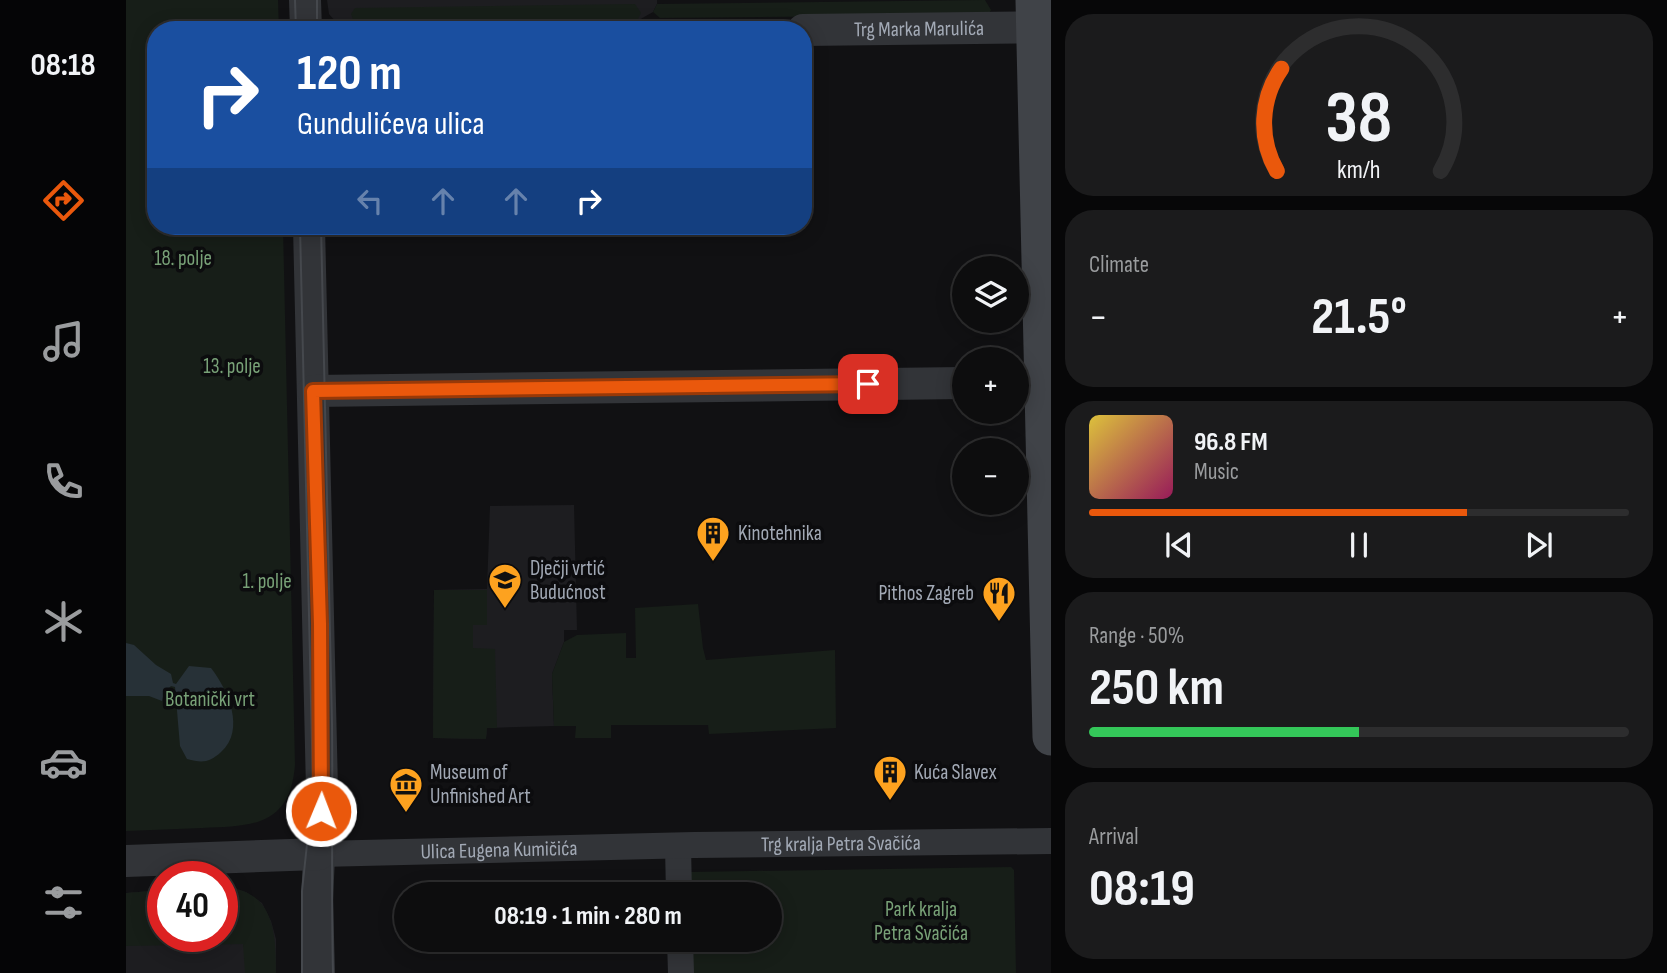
<!DOCTYPE html>
<meta charset="utf-8">
<style>
:root{--surface:#0d0d0e;--page:#1b1b1c;--text:#f1f3f6;--muted:#9a9c9e;--line:#2d2d2e;--accent:#ea580c}
body{margin:0;font-family:"Sofia Sans Condensed",sans-serif;background:var(--page);color:var(--text);height:100vh;display:flex;flex-direction:column;font-size:26px;white-space:nowrap}
*{box-sizing:border-box;margin:0}
p{font-size:23px;color:var(--muted)}
.icon{flex:none;width:38px;height:38px;fill:none;stroke:currentColor;stroke-width:2;stroke-linecap:round;stroke-linejoin:round}
.map{position:relative;flex:1;overflow:hidden}
.drawer{display:flex;flex-direction:column;gap:14px;padding:14px;background:#070708;width:616px}
.drawer>*{flex:none}
.guide{position:absolute;left:21px;top:21px;width:665px;height:214px;border-radius:28px;box-shadow:0 4px 18px #0003,0 0 0 2px var(--line);background:#1a4fa0;color:#fff;overflow:hidden}
.tools{position:absolute;left:826px;top:256px;display:grid;gap:14px}
.tools a{display:grid;place-items:center;width:77px;height:77px;border-radius:50%;background:var(--surface);box-shadow:0 4px 18px #0003,0 0 0 2px var(--line);font-size:35px}
.speed{position:absolute;left:21px;top:861px;display:flex;gap:14px;font-size:35px;font-weight:700;text-align:center}
.speed>*{display:grid;place-content:center;width:91px;height:91px;border-radius:50%;background:var(--surface);box-shadow:0 4px 18px #0003,0 0 0 2px var(--line);line-height:1}
.speed .limit{border:10px solid #d22;background:#fff;color:#111}
.pin{position:absolute;display:grid;place-items:center;width:60px;height:60px;color:#fff;margin:-30px;border-radius:14px;box-shadow:0 4px 10px #0006}
.me{position:absolute;width:77px;margin:-38px;rotate:1deg;stroke-linejoin:round;filter:drop-shadow(0 0 5px #0008)}
.turn{display:flex;align-items:center;gap:24px;height:147px;padding:0 35px;font-size:32px}
.turn .icon{width:91px;height:91px;stroke-width:2.5}
.turn b{display:block;font-size:49px;line-height:60px}
.lanes{display:flex;align-items:center;height:66px;padding:0 35px;background:#0003;justify-content:center;gap:35px;direction:ltr}
.lanes .off{opacity:.35}
.big{font-size:52px;font-weight:700;line-height:1.1}
.drawer .widget{flex:1;display:flex;flex-direction:column;justify-content:center;gap:10px;min-width:0;padding:0 24px;border-radius:28px;background:var(--page)}
.drawer .dial{align-items:center;gap:0}
.dial svg{height:182px;overflow:visible;fill:none;stroke:var(--line);stroke-width:7;stroke-linecap:round;text-anchor:middle}
.dial text{fill:var(--text);stroke:none}
.song{display:flex;align-items:center;gap:21px}
.cover{width:84px;height:84px;border-radius:10px;background:linear-gradient(135deg,hsl(50 70% 55%),hsl(330 70% 35%))}
.played{height:7px;border-radius:4px;background:linear-gradient(90deg,var(--accent) 70%,var(--line) 70%)}
.keys{display:flex;justify-content:space-around;direction:ltr}
.heat{display:flex;justify-content:space-between;align-items:center;font-size:38px;direction:ltr}
.charge{height:10px;border-radius:5px;background:linear-gradient(90deg,#34c759 50%,var(--line) 0)}
.trip{position:absolute;left:268px;top:882px;width:388px;height:70px;border-radius:35px;background:var(--surface);box-shadow:0 4px 18px #0003,0 0 0 2px var(--line);font-weight:700;line-height:70px;text-align:center}
main{display:flex;flex:1;min-height:0}
.tab-bar{display:flex;flex-direction:column;width:126px;justify-content:space-around;align-items:center;background:#050506;color:var(--muted)}
.tab-bar .icon{width:49px;height:49px}
.tab-bar .current{color:var(--accent)}
.tab-bar b{font-size:32px;color:var(--text)}
.map>svg:first-child{display:block}
.built{fill:#1d1d20}
.green{fill:#171e18}
.water{fill:#273137}
.lines{fill:none;stroke-linecap:round;stroke-linejoin:round}
.minor{stroke:#323438;stroke-width:26}
.tertiary{stroke:#323438;stroke-width:32}
.secondary{stroke:#404348;stroke-width:37}
.tram{stroke:#45484d;stroke-width:2}
.route-casing{stroke:#983908;stroke-width:18}
.route{stroke:#ea580c;stroke-width:12}
.labels{text-anchor:middle;stroke-width:7;stroke-linejoin:round;paint-order:stroke}
.street-label{font-size:21px;fill:#a2a9b5;stroke:#0c0c0e}
.park-label{font-size:21px;fill:#78a177;stroke:#0c0c0e}
.poi-label{font-size:21px;fill:#a2a9b5;stroke:#0c0c0e;text-anchor:start}
</style>
<main>
<nav class="tab-bar">
<b>08:18</b>
<svg class="icon current" aria-label="directions" viewBox="0 0 24 24"><path d="M12 3l9 9-9 9-9-9zM9 14v-3h6M13 9l2 2-2 2"/></svg>
<svg class="icon" aria-label="music" viewBox="0 0 24 24"><path d="M9 18V5l10-2v13"/><circle cx="6" cy="18" r="3"/><circle cx="16" cy="16" r="3"/></svg>
<svg class="icon" aria-label="phone" viewBox="0 0 24 24"><path d="M5 4h4l2 5-3 2q2 4 5 5l2-3 5 2v4C11 20 4 13 5 4z"/></svg>
<svg class="icon" aria-label="climate" viewBox="0 0 24 24"><path d="M12 3v18M4 7l16 10M4 17L20 7"/></svg>
<svg class="icon" aria-label="car" viewBox="0 0 24 24"><path d="M5 17H2v-5l4-1 3-4h7l3 4 3 1v5h-3M9 17h6M6 11h13"/><circle cx="7" cy="17" r="2"/><circle cx="17" cy="17" r="2"/></svg>
<svg class="icon" aria-label="filters" viewBox="0 0 24 24"><path d="M4 7h16M4 17h16"/><circle cx="9" cy="7" r="2"/><circle cx="15" cy="17" r="2"/></svg>
</nav>
<div class="map">
<svg width="925" height="973" viewBox="0 0 925 973">
<rect width="100%" height="100%" fill="#111113"/>
<path class="built" d="M201,0H531V4L527,12L511,21L228,22L209,21L203,14Z
M448,505L451,630H438V642L426,674L428,726L361,728L360,739L307,738L308,590L361,589L364,506Z
M96,887L120,892L136,903L145,921L150,939V973H0V893L37,890V936H96Z"/>
<path class="green" d="M0,0H152L153,30H30V226H157L169,765C164,826 127,826 76,828C51,829 25,830 0,831Z
M856,0H859L865,10L862,15L534,18L527,12L531,4Z
M509,4L515,13L511,21L228,22L225,14L229,8Z
M308,590H361V625H347V648L369,649L371,728H361L360,739L307,738Z
M572,604L577,648L580,660L709,650L710,728L583,734L582,725H485V738H449L450,726H428L426,674L438,642L451,635L500,633V658H510L509,608Z
M885,867L888,870L890,973H566V940H644V894H565L564,872Z
M96,887C148,889 150,933 150,973H119L117,944L0,946V893L37,890V936H96Z"/>
<path class="water" d="M0,643L8,645L30,665L45,674L47,683L50,684L63,666L85,668C102,690 120,730 95,752C83,763 76,763 61,759L54,746L49,687L45,686L38,693L36,701L23,696H0Z"/>
<g class="lines">
<g class="minor">
<path d="M552,846L553,894"/>
<path id="s1" d="M193,854L568,845L925,841"/>
<path d="M554,940L555,973"/>
</g>
<g class="tertiary">
<path d="M179,0L180,30"/>
<path id="s2" d="M677,30L925,27"/>
<path d="M183,226L196,790L191,900L193,973"/>
<path d="M891,383H925"/>
<path d="M187,391L838,383"/>
<path d="M0,861L193,854"/>
</g>
<path class="secondary" d="M908,0L925,737"/>
<path class="tram" d="M169,0L170,30
M191,0V30
M174,226L187,788L176,891V973
M195,226C199,392 203,558 206,724C207,807 205,890 207,973"/>
</g>
<g class="lines">
<defs>
<path id="route" d="M195,811L194,624L187,391L742,384"/>
</defs>
<use href="#route" class="route-casing"/>
<use href="#route" class="route"/>
</g>
<defs>
<symbol id="building-pin" viewBox="-11 -11 22 30"><path d="M0 17L-7.5 6A9.5 9.5 0 1 1 7.5 6Z" fill="#fda21f" stroke="#0c0c0e"/><path d="M-4-6H4V6H1V3H-1V6H-4ZM-2.5-4.3h1.7v1.8h-1.7ZM.8-4.3h1.7v1.8H.8ZM-2.5-1h1.7V.8h-1.7ZM.8-1h1.7V.8H.8Z" fill="#111"/></symbol>
<symbol id="school-pin" viewBox="-11 -11 22 30"><path d="M0 17L-7.5 6A9.5 9.5 0 1 1 7.5 6Z" fill="#fda21f" stroke="#0c0c0e"/><path d="M0-5L7-2L0 1L-7-2ZM-4 1L0 2.5L4 1V4Q0 6-4 4Z" fill="#111"/></symbol>
<symbol id="restaurant-pin" viewBox="-11 -11 22 30"><path d="M0 17L-7.5 6A9.5 9.5 0 1 1 7.5 6Z" fill="#fda21f" stroke="#0c0c0e"/><path d="M-5-6h1v4h1v-4h1v4h1v-4h1v5L-1.5 .5V6h-2V.5L-5-1ZM5-6V6H3V1.5H1.5Q1.5-4 5-6Z" fill="#111"/></symbol>
<symbol id="museum-pin" viewBox="-11 -11 22 30"><path d="M0 17L-7.5 6A9.5 9.5 0 1 1 7.5 6Z" fill="#fda21f" stroke="#0c0c0e"/><path d="M0-6L6-3V-2H-6V-3ZM-5-1h2V3h-2ZM-1-1h2V3h-2ZM3-1h2V3H3ZM-6 4H6V6H-6Z" fill="#111"/></symbol>
</defs>
<g fill-rule="evenodd">
<use href="#building-pin" x="568" y="514" width="38" height="52"/>
<use href="#school-pin" x="360" y="561" width="38" height="52"/>
<use href="#restaurant-pin" x="854" y="574" width="38" height="52"/>
<use href="#building-pin" x="745" y="753" width="38" height="52"/>
<use href="#museum-pin" x="261" y="765" width="38" height="52"/>
</g>
<g class="labels">
<g class="street-label">
<text dy="7" stroke="none"><textPath href="#s2" startOffset="116">Trg Marka Marulića</textPath></text>
<text dy="7" stroke="none"><textPath href="#s1" startOffset="522">Trg kralja Petra Svačića</textPath></text>
<text dy="7" stroke="none"><textPath href="#s1" startOffset="180">Ulica Eugena Kumičića</textPath></text>
</g>
<g class="park-label">
<text x="57" y="265">18. polje</text>
<text x="106" y="373">13. polje</text>
<text x="141" y="588">1. polje</text>
<text x="84" y="706">Botanički vrt</text>
<text x="795" y="916">Park kralja<tspan x="795" dy="24">Petra Svačića</tspan></text>
</g>
<g class="poi-label">
<text x="612" y="540">Kinotehnika</text>
<text x="404" y="575">Dječji vrtić<tspan x="404" dy="24">Budućnost</tspan></text>
<text x="848" y="600" text-anchor="end">Pithos Zagreb</text>
<text x="304" y="779">Museum of<tspan x="304" dy="24">Unfinished Art</tspan></text>
<text x="788" y="779">Kuća Slavex</text>
</g>
</g>
</svg>
<div class="tools">
<a><svg class="icon" aria-label="layers" viewBox="0 0 24 24"><path d="M12 4l9 5-9 5-9-5zM3 14l9 5 9-5"/></svg></a>
<a>+</a>
<a>−</a>
</div>
<div class="speed"><div class="limit">40</div></div>
<div class="pin" style="left:742px;top:384px;background:#d93025"><svg class="icon" aria-label="arrive" viewBox="0 0 24 24"><path d="M6 21V4h12l-3 4 3 4H6"/></svg></div>
<svg class="me" style="left:195px;top:811px" viewBox="-20 -20 40 40"><circle r="17" fill="#ea580c" stroke="#fff" stroke-width="3"/><path d="M0-11L8 9 0 5-8 9z" fill="#fff"/></svg>
<div class="trip">08:19 · 1 min · 280 m</div>
<div class="guide">
<div class="turn"><svg class="icon" aria-label="right" viewBox="0 0 24 24"><path d="M7 20v-9h11M14 6l5 5-5 5"/></svg><div><b>120 m</b>Gundulićeva ulica</div></div>
<div class="lanes"><svg class="icon off" aria-label="left" viewBox="0 0 24 24"><path d="M17 20v-9H6M10 6l-5 5 5 5"/></svg><svg class="icon off" aria-label="ahead" viewBox="0 0 24 24"><path d="M12 20V5M6 11l6-6 6 6"/></svg><svg class="icon off" aria-label="ahead" viewBox="0 0 24 24"><path d="M12 20V5M6 11l6-6 6 6"/></svg><svg class="icon" aria-label="right" viewBox="0 0 24 24"><path d="M7 20v-9h11M14 6l5 5-5 5"/></svg></div>
</div>
</div>
<section class="drawer">
<div class="widget dial"><svg viewBox="0 0 100 80">
<path d="M14 69A42 42 0 1 1 86 69"/>
<path d="M14 69A42 42 0 0 1 16 24" stroke="#ea580c"/>
<text x="50" y="56" font-size="32" font-weight="700">38</text>
<text x="50" y="72" font-size="11">km/h</text>
</svg></div>
<div class="widget"><p>Climate</p>
<div class="heat"><a>−</a><b class="big">21.5°</b><a>+</a></div>
</div>
<div class="widget">
<div class="song"><i class="cover"></i><div><b>96.8 FM</b><p>Music</p></div></div>
<div class="played"></div>
<div class="keys"><svg class="icon" aria-label="previous" viewBox="0 0 24 24"><path d="M18 5L8 12l10 7zM5 5v14"/></svg><svg class="icon" aria-label="pause" viewBox="0 0 24 24"><path d="M8 5v14M16 5v14"/></svg><svg class="icon" aria-label="next" viewBox="0 0 24 24"><path d="M6 5l10 7-10 7zM19 5v14"/></svg></div>
</div>
<div class="widget"><p>Range · 50%</p><b class="big">250 km</b><div class="charge"></div></div>
<div class="widget"><p>Arrival</p><b class="big">08:19</b></div>
</section>
</main>
